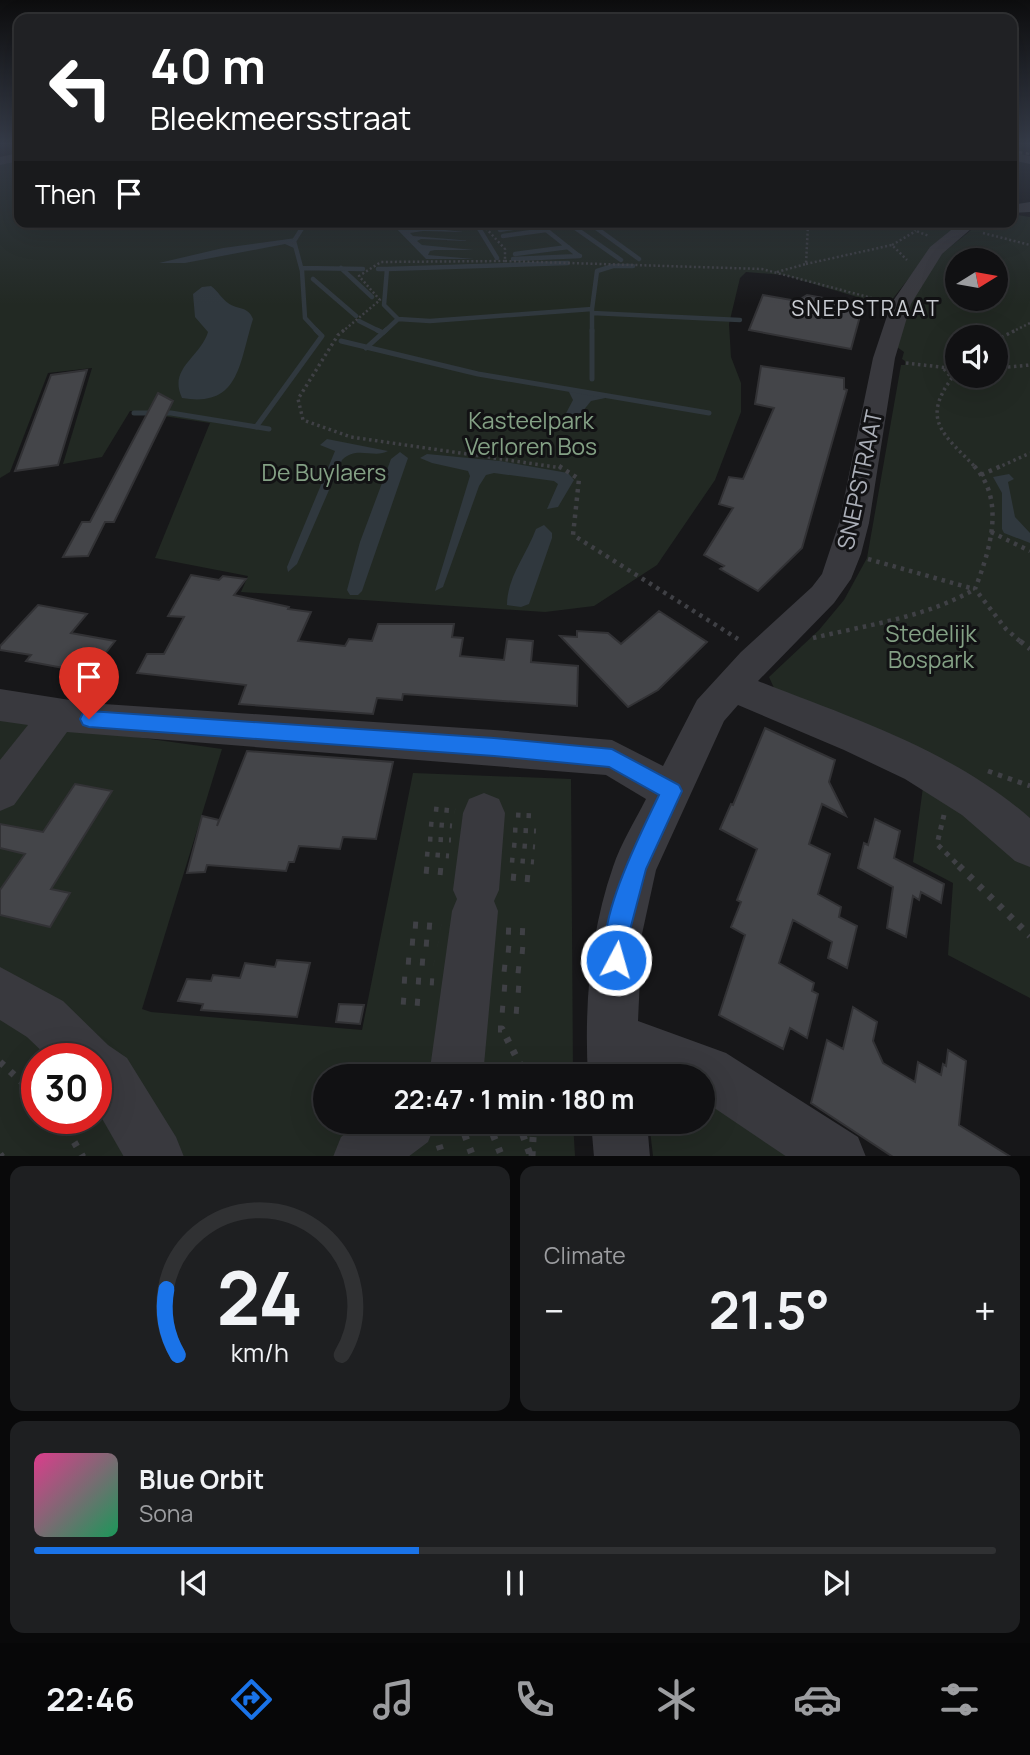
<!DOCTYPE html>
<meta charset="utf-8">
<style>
:root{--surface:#111113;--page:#1e1f21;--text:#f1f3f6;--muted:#9c9da0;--line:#303133;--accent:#1a73e8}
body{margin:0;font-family:Manrope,sans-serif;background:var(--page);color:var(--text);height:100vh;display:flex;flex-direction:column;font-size:26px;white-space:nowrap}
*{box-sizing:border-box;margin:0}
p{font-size:23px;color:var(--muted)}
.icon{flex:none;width:38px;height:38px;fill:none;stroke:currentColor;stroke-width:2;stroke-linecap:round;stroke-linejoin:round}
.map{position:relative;height:1156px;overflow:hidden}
.panel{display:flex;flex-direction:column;gap:10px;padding:10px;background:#09090a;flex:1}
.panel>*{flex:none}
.top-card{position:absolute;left:14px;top:14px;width:1003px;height:214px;border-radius:14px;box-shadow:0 7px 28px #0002,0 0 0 2px var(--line);background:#202124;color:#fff;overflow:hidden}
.needle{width:46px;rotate:79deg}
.controls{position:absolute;left:945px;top:248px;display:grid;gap:14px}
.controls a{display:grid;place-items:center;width:63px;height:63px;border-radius:50%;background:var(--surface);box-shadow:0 7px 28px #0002,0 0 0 2px var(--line);font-size:35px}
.speed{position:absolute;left:21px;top:1043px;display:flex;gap:14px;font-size:35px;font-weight:700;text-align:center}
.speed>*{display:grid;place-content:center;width:91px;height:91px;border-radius:50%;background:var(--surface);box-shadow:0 7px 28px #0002,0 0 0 2px var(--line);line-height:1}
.speed .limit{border:10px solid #d22;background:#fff;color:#111}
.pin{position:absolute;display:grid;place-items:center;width:60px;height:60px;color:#fff;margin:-72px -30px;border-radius:50% 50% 50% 0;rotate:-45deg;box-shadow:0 0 7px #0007}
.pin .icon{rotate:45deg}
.me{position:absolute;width:77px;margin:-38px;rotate:6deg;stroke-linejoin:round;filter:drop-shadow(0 0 5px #0008)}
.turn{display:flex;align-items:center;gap:24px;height:147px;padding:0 21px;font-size:32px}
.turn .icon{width:91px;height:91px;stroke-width:2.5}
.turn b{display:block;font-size:49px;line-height:60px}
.then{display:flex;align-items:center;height:66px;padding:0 21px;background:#0003;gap:14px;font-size:26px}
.big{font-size:52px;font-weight:700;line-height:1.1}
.panel .widget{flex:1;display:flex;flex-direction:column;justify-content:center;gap:10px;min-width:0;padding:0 24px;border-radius:14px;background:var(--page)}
.panel .dial{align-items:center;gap:0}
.dial svg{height:182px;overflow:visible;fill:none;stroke:var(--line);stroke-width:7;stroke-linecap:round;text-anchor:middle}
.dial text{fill:var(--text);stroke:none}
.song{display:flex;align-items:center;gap:21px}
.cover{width:84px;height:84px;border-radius:10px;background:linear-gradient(135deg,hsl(330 70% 55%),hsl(150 70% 35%))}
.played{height:7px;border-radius:4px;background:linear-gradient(90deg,var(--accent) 40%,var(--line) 40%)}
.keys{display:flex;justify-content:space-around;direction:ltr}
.heat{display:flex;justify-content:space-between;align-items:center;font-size:38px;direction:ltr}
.panel .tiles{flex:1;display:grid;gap:10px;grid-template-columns:1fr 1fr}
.widget:last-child{grid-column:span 2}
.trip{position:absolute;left:313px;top:1064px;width:402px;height:70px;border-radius:35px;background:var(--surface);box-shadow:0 7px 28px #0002,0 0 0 2px var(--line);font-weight:700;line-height:70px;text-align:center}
.tabs{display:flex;height:112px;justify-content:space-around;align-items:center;background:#070708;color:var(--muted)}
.tabs .icon{width:49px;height:49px}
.tabs .on{color:var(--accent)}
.tabs b{font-size:32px;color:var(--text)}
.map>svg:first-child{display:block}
.green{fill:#222923;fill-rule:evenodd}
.water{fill:#30383e}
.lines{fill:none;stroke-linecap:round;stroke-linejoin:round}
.stream-far2{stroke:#30383e;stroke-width:3.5}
.stream-far1{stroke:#30383e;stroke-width:4.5}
.stream{stroke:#30383e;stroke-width:5}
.building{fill:#444549;stroke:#323235;stroke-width:2}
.path-far5{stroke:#3f4045;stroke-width:2;stroke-dasharray:2 2.5;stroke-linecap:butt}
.path-far4{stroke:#3f4045;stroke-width:2.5;stroke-dasharray:2 2.5;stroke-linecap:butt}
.path-far3{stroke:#3f4045;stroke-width:3.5;stroke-dasharray:2.5 3.5;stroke-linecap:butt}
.path-far2{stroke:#3f4045;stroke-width:4.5;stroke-dasharray:3.5 5;stroke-linecap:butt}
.path-far1{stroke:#3f4045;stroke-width:5;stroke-dasharray:4.5 6;stroke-linecap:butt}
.path{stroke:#3f4045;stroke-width:7;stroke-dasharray:5 9;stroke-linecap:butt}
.minor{fill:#39393e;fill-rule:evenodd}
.rail{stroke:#505157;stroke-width:2.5;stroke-dasharray:3.5 3.5;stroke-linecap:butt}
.route{fill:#1a73e8;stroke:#114b97;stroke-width:2}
.labels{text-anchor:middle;stroke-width:6;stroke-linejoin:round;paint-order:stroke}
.far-neighbourhood-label{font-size:21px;letter-spacing:2px;fill:#cbced4;stroke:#121214}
.park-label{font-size:23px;fill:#84a185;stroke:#121214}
.street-label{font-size:23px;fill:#abafb8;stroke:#121214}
</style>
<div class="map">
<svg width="1030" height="1157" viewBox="0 0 1030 1157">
<rect width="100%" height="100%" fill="#171719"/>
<path class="green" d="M19,154V222H964L913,273L887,306L784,275L746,272L740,278L729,324L731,357L741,383V412L715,480L657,565L594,606L545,612L241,592L248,576L155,558L210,423L130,411L102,457L63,464L92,368L48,373L10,472L0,478V158Z
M1012,214L1030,217V827L774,688L769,677L819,630L844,600L867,558L901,365H905V361L902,359L904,352L897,347L906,310L939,256L981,222H1012ZM957,261H996V299H957ZM957,338H996V376H957Z
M0,718L222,749L142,1009L151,1012L362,1030L413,773L571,779L573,1076H326V1122H573L575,1156L0,1157ZM37,1059H96V1118H37Z
M923,787L964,808L1030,865V998L948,955L953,883L913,862Z
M704,1092L796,1156H653L649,1122H704Z"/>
<path class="water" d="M390,222L405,226L465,232L423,231L410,233L413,236L472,241L421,239L417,241L422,245L474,250H435L430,251L428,255L474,259H426Z
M296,238L294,242L296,249L285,244L185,263H159L223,248Z
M211,286C218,291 222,299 228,303C238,310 248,306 253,319C239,363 240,408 182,398C168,368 200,358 208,332L195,317L193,294L202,287Z
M568,390L610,397L591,401L578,417H564L573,400Z
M327,439L388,451C374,459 356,445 342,460L297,564L288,572L287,567L335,451L320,445Z
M400,452L408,458L362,591L358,595H350L347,590L360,542L391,459Z
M427,454L500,461L568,473L574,480L558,507L547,509L558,484L554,481L494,473L486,475L479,486L443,587L435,591L470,476L468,471L432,463L420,458Z
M1009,474L1014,479L1008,482L1015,517L1030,533V543L1004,533L1002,529V493L993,477Z
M544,525L552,533V538L529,604L521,607L507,605C507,577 527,554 536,529Z"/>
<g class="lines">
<path class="stream-far2" d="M475,222L478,226
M537,222L542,226
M567,222L573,226
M588,222L594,226
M611,222L616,225
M629,222L710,224
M303,226L306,222
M520,226L538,223"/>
<path class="stream-far1" d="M304,225L294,241L302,271L305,318L318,332
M477,225L497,258
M540,225L579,256
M571,225L621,260
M592,225L639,259
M500,230L530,225
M503,236L546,230
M515,254L568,247
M513,259L580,256
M302,268L363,269
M341,268L372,297
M378,269H387L384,305L398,319L430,321L592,309V332
M387,269L568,263
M313,279L356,316
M592,309L597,271L613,266H633
M592,313L740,320
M359,321L381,332
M384,332L398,319"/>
<path class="stream" d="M377,330L383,333
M592,330V379
M341,341L478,374L709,413
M366,348L386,330
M134,413H171L269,429
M256,427L322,336L316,330"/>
</g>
<path class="building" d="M763,295L797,301L807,295L863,305L851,349L749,330Z
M761,366L844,378V389L847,390L802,548L758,591L720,569L724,566L704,555L733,508L719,504L729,477L743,479L774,408L755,404Z
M87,370L58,465L15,471L51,375Z
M158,393L173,401L114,522H105L88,556L63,557L82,522H90Z
M191,575L219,580L223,576L246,579L234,595L289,607L288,609L311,612L298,641L345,646L349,639L372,641L378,624H454L452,637L463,638L460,656L504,660L507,639L533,641L531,662L578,666L577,706L403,694L402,700L377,698L373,714L265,706L239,704L246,685L137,673L147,654H164L184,617L168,616Z
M38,605L87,614L71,633L115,641L90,673L26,661L31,655L0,650V646Z
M659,611L707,642L658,690L628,707L560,636L577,637V631L608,633L621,644Z
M765,728L835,760L829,782L846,816L822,804L809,844L830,854L818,894L841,907L839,917L857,926L847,968L828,958L832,942L793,920L779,963L814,983L812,991L818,994L807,1038L790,1028L783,1049L719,1015L745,935L731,927L741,902L737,900L757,849L720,829L731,804L733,805Z
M247,751L393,762L376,839L343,837L340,849L299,846L294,862H289L286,871L207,865L205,872L187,873L202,816L219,820L217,826Z
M75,784L112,791L51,889L70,893L50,927L0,915V890L25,854L0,848V824L43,832Z
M875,819L900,831L894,858L944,884L941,903L921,892L919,900L913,896L906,937L887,928L893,887L858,868L864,843L868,845Z
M277,960L310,963L297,1017L201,1010L203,1004L178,1001L187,979L211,981L213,975L240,978L245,963L275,967Z
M339,1004L364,1005L360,1024L336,1022Z
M853,1007L877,1022L873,1041L883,1063L915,1082L918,1062L941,1075L943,1064L946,1066L948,1050L966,1061L959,1125L1011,1157H893L811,1103L827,1040L843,1049Z"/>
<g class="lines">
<path class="path-far5" d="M481,222L485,226
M808,222L809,226
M909,222L912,226"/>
<path class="path-far4" d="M911,225L916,231L929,236
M983,233L1030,245
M892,245L916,231
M505,261L762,269L883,301
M806,264L892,245L907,260
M777,272L806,264L808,225
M342,332L380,300L359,276L381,262L505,261V249L483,225
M1012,332L1030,323"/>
<path class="path-far3" d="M344,330L338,335L298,399L303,420L351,437L562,468
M996,340L1016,330
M906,363L957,369
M996,368L1030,365
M944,369L952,378C920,421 945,435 976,468
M997,468L1030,453"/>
<path class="path-far2" d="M559,466L579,479L573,535L738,639
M974,466C1006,500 990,550 975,589L1006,629L1022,643
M981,475L1001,466
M991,532L1030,551
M868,559L974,589
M813,638C867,625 927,617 975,589"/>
<path class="path-far1" d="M1020,641L1030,649
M988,771L1030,786
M434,809L455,811
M516,815L536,816
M944,815L937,844L961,868
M429,824L452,826
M513,830L536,831
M428,839L451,840
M512,845L535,847
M425,854L449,856
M510,860L534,862"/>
<path class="path" d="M959,866L1030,936
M424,870L446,872
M511,877L534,879
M413,925L441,927
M506,931L529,932
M410,942L438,944
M506,949L529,951
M406,961L434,963
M502,968L529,971
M402,980L434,982
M502,988L529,990
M401,1001L428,1003
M500,1009L527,1011
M498,1029H502L526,1076
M0,1062L37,1096
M60,1118L83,1157
M460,1122L473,1157
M488,1122L502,1157
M518,1122L531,1157
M439,1145L443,1157
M0,1154L2,1157
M532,1156L534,1122"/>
<path class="minor" d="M1012,152L1030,156V164L1012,160Z
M19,153V161L0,165V157Z
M1030,202V212L1012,213V205Z
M961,222H979L942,254L911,304L895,358L869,523L861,554L851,579L834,603L758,681C852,718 952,750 1030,818V867L1015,861L962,815L905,779L844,750L738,705L724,721L656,870L642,934L638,1021L726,1053L858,1137L866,1157H787L704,1101V1076H648L641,1074L642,1076H588C584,1007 590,933 613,867C621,843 635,821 646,799L606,775L67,732L14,805L0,811V760L28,725L0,721V689L89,703L494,730L612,740L663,766L697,700L741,652L812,587L822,574L839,523L873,358L891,304L930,247Z
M484,793L499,799L505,813L499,890L494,901L498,911L483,1076H429L452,911L457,899L453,890L463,813L469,799Z
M0,967L63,1001L108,1045L127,1058L176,1137L184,1157H124L96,1108V1059H50L27,1037L0,1020Z
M362,1122H436L428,1142L408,1157H333L341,1137Z
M591,1122H647L650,1157H594Z"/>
<path class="rail" d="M1012,151L1030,154"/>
</g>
<linearGradient id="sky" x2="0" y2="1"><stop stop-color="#0d0d0e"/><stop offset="0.47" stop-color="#363c49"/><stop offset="1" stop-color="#363c49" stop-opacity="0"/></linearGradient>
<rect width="1030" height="305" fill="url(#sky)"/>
<path class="route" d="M89,711L494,738L612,749L679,785L682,791L646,869L629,934L628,960L625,968L616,972L608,968C591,929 641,833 659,795L609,767L494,756L89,727L83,725L80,719L83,713Z"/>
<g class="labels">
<g class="far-neighbourhood-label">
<text x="866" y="316">SNEPSTRAAT</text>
</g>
<g class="park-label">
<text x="531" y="429">Kasteelpark<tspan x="531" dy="26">Verloren Bos</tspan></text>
<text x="324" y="481">De Buylaers</text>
<text x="931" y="642">Stedelijk<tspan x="931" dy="26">Bospark</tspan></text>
</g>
<g class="street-label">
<text transform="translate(860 480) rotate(-78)" y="8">SNEPSTRAAT</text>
</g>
</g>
</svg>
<div class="controls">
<a><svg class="needle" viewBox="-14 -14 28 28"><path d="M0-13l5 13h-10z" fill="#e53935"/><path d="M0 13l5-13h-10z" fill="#9c9da0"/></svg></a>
<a><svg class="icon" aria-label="sound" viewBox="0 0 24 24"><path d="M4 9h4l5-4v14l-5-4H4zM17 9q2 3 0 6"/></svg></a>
</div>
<div class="speed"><div class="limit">30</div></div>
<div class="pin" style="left:89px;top:719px;background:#d93025"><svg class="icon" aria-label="arrive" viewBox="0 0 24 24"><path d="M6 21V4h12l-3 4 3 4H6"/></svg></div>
<svg class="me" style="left:616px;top:960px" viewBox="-20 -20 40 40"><circle r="17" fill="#1a73e8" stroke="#fff" stroke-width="3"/><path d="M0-11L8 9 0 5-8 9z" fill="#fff"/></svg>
<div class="trip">22:47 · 1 min · 180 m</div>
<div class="top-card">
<div class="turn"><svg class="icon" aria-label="left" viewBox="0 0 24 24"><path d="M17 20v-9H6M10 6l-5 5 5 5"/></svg><div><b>40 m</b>Bleekmeersstraat</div></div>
<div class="then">Then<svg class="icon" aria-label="arrive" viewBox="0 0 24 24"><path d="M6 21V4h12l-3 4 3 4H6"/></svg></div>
</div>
</div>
<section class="panel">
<div class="tiles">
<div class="widget dial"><svg viewBox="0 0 100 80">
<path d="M14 69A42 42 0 1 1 86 69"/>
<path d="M14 69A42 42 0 0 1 9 40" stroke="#1a73e8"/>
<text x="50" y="56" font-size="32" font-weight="700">24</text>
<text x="50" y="72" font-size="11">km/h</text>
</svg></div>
<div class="widget"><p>Climate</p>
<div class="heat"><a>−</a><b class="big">21.5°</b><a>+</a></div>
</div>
<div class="widget">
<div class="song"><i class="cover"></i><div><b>Blue Orbit</b><p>Sona</p></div></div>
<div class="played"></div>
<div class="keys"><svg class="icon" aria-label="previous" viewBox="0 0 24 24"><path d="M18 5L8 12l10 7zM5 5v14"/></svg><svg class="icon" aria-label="pause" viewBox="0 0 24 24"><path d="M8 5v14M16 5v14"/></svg><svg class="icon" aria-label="next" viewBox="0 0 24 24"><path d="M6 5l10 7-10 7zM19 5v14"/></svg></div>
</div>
</div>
</section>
<nav class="tabs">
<b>22:46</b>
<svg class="icon on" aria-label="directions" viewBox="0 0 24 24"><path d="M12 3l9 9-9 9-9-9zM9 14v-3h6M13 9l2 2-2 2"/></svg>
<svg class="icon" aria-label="music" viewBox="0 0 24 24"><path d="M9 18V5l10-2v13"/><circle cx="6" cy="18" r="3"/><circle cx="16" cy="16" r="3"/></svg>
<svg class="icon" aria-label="phone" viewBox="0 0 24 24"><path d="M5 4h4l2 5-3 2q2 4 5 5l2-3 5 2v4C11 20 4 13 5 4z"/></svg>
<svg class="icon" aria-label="climate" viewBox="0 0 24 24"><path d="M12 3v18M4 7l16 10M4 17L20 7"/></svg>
<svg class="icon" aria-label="car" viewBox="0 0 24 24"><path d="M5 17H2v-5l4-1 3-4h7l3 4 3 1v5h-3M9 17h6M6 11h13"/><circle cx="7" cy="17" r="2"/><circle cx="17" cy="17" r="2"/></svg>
<svg class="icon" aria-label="filters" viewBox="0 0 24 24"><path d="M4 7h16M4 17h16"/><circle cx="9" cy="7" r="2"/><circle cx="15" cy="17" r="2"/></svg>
</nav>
